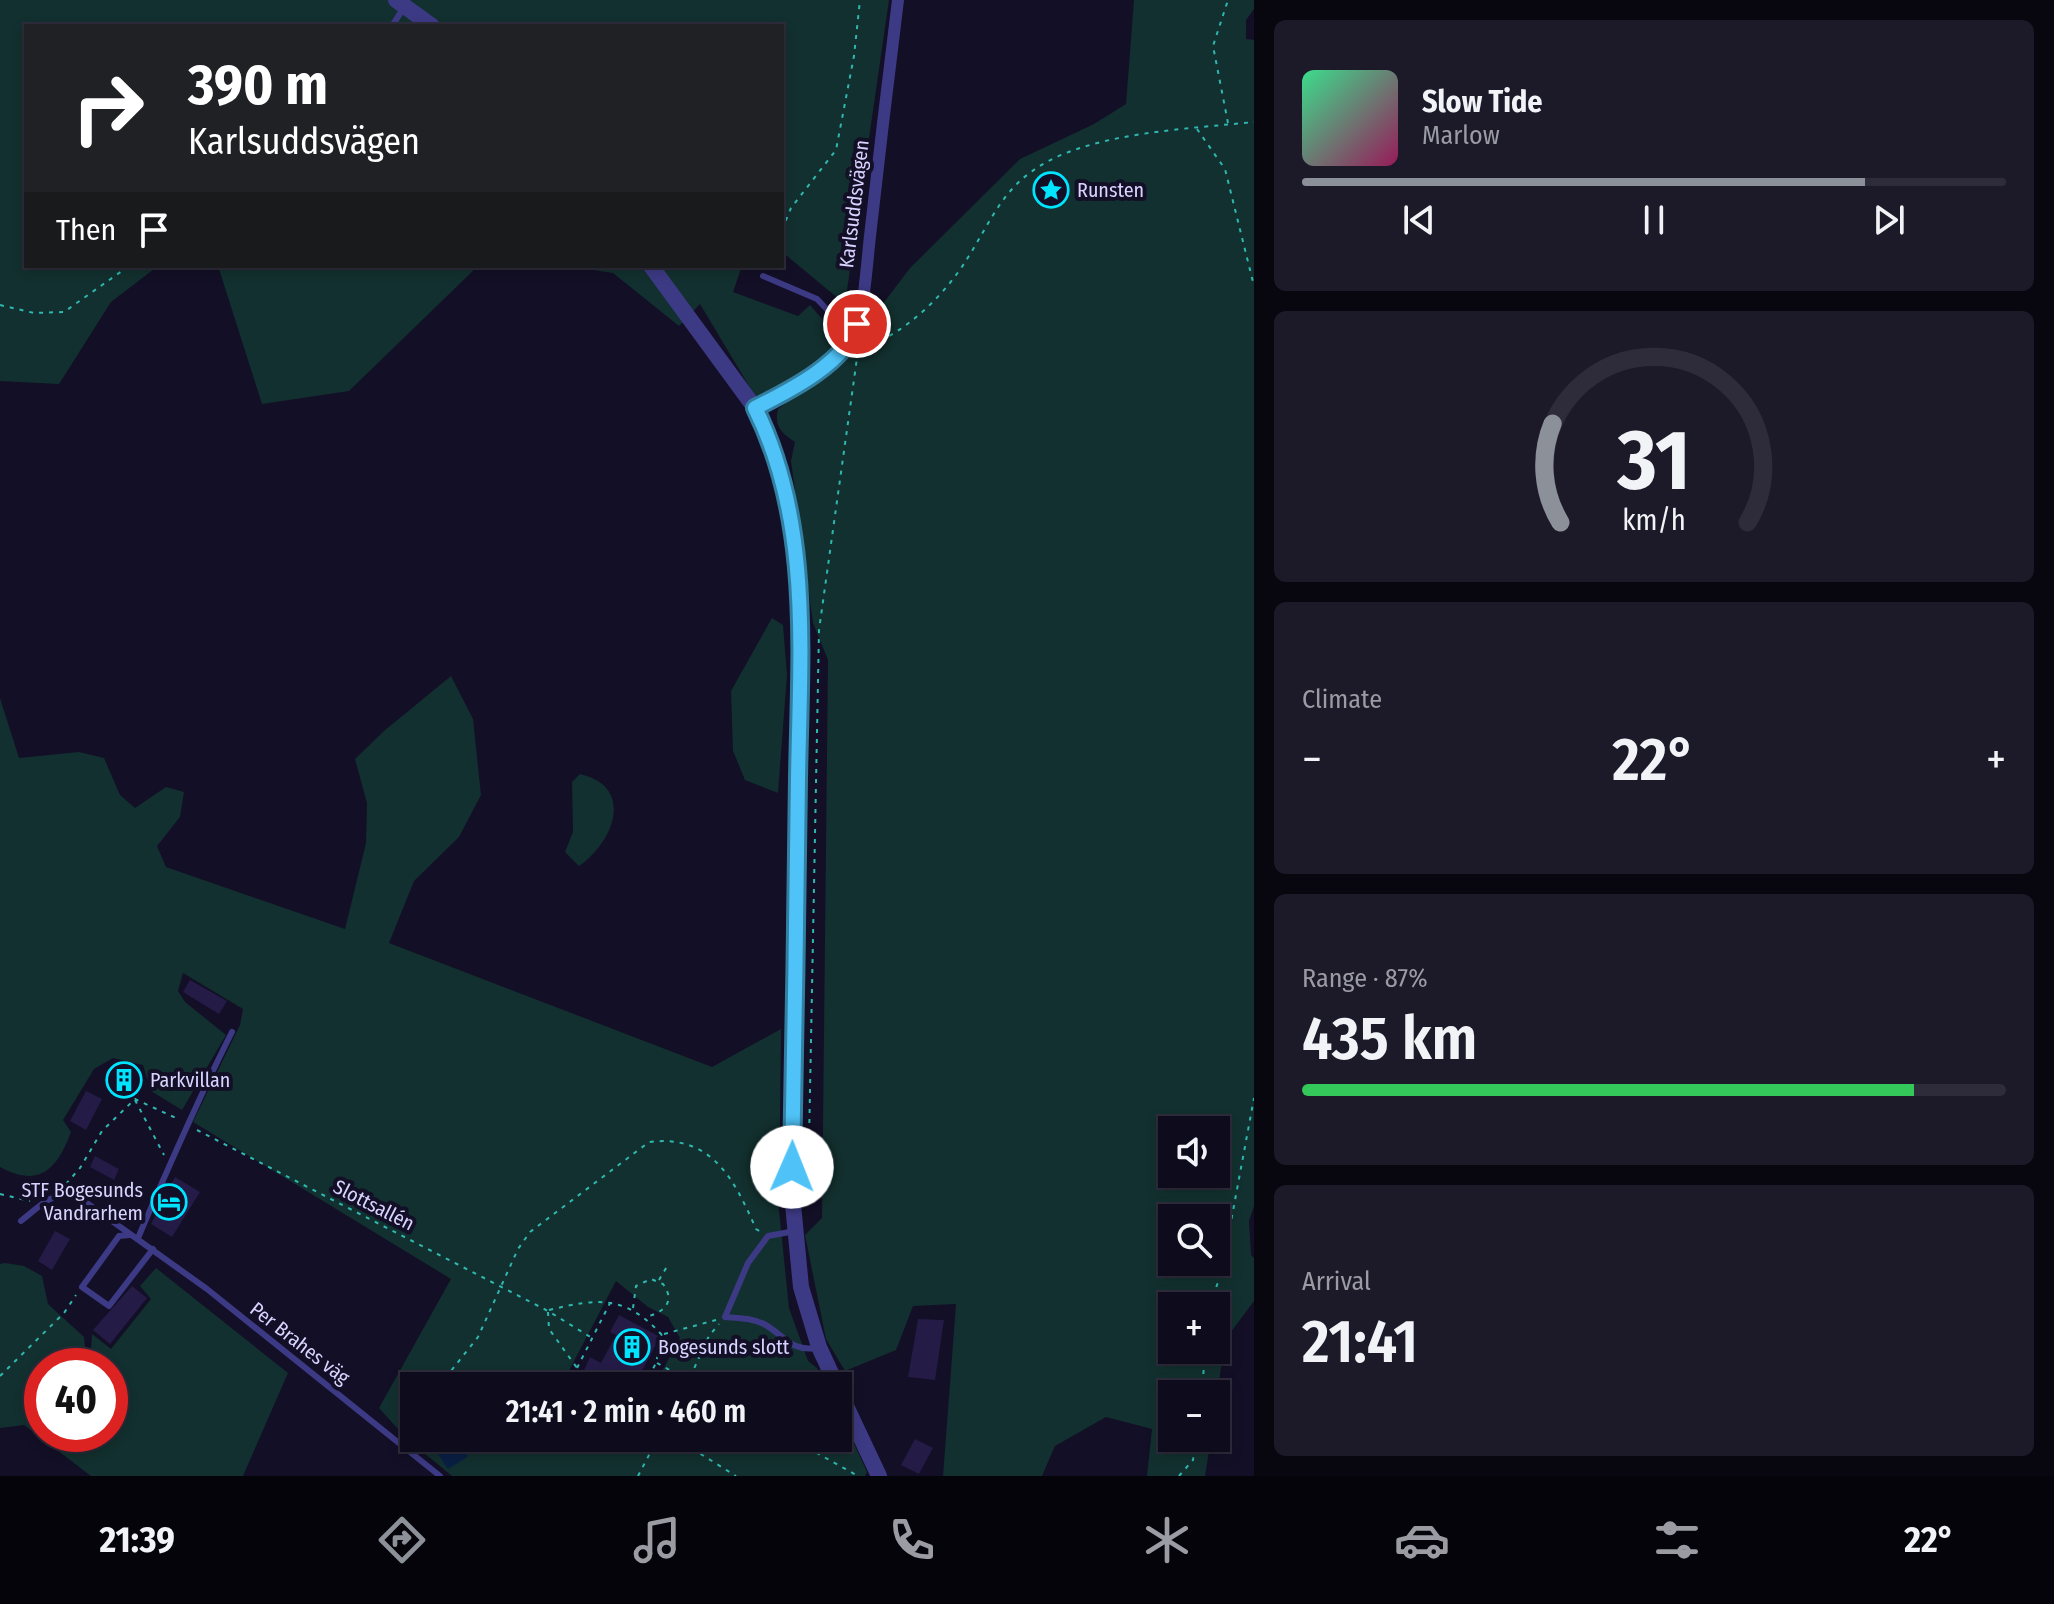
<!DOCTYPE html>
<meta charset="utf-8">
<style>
:root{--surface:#0e0b1c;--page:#1c1929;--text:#f1f3f6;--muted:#9b9ba3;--line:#2e2b3b;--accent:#8c9099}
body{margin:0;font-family:"Fira Sans Condensed",sans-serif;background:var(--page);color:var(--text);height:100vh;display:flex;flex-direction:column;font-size:30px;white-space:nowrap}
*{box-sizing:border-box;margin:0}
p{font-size:26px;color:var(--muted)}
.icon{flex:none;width:44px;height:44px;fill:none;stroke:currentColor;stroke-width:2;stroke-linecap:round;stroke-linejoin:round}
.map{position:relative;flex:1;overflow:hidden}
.sheet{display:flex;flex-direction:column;gap:20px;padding:20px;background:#08060f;width:800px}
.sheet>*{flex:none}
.banner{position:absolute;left:24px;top:24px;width:760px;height:244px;border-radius:0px;box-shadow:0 4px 12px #0003,0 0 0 2px var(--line);background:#202124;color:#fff;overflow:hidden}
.fabs{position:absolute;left:1158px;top:1116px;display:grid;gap:16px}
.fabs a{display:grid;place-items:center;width:72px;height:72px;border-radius:0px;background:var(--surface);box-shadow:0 4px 12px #0003,0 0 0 2px var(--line);font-size:40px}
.speed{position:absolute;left:24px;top:1348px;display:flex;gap:16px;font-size:40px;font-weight:700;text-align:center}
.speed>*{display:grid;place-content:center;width:104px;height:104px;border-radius:50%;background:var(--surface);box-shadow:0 4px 12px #0003,0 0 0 2px var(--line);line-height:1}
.speed .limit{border:12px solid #d22;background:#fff;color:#111}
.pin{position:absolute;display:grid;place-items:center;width:68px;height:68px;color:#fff;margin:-34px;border:4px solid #fff;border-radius:50%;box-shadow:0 2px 8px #0007}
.me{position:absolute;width:88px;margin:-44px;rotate:1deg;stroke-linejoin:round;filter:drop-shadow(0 0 6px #0008)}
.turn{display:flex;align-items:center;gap:28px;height:168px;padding:0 32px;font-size:36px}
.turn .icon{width:104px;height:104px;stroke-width:2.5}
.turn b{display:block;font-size:56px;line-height:68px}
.then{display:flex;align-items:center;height:76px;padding:0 32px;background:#0003;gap:16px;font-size:30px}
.big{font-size:60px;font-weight:600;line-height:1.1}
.sheet .tile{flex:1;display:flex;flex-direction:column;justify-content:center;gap:12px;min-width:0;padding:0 28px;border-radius:12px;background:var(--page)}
.sheet .dial{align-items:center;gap:0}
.dial svg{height:208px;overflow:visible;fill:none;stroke:var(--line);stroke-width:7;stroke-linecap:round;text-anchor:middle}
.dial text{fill:var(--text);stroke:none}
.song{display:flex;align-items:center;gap:24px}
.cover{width:96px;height:96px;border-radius:12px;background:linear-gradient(135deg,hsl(150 70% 55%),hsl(330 70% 35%))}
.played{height:8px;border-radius:4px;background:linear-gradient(90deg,var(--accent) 80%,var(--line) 80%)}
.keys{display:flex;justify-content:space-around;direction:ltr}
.heat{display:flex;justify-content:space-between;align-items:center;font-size:44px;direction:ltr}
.charge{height:12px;border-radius:6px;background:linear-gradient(90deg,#34c759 87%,var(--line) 0)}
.trip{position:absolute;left:400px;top:1372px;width:452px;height:80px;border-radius:0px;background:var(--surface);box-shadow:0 4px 12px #0003,0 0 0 2px var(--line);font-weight:600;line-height:80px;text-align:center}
.tab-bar{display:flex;height:128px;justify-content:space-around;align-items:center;background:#06040b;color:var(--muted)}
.tab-bar .icon{width:56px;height:56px}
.tab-bar .active{color:var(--accent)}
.tab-bar b{font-size:36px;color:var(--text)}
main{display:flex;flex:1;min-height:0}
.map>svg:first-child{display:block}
.green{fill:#12302f;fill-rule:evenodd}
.water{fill:#0a1f44}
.building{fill:#241b47}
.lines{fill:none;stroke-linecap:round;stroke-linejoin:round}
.path{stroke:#2fb8b0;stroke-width:2;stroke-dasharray:4 6;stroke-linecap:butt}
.service{stroke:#3d3a85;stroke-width:6}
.minor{stroke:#3d3a85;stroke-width:12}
.tertiary{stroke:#3d3a85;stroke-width:16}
.route-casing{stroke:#337fa1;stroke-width:20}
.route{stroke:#4fc3f7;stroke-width:14}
.labels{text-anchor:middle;stroke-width:8;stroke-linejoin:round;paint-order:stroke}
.poi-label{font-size:20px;fill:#d9d4ff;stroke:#130f26;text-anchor:start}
.street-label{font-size:20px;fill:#d9d4ff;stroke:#130f26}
</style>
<main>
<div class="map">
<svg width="1254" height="1476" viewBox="0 0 1254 1476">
<rect width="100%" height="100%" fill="#130f26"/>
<path class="green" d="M0,0H889L845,304L787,256L782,255V26H26V266H158L111,302L59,384L0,381Z
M1134,0H1254V9L1246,20V39L1254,40V1206L1249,1221L1251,1255L1254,1258V1301L1225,1340L1216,1403V1394H1172V1438H1211L1205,1476H1147L1152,1429L1106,1417L1055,1446L1042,1476H943L956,1304L913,1306L896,1350L845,1371L826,1339L805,1235L822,1218L828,660L813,623L791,461L795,442C781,433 774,426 778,409L835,367L910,268L1020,159L1094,124L1126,104ZM1172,1130H1216V1174H1172ZM1172,1218H1216V1262H1172ZM1172,1306H1216V1350H1172Z
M218,266H478L349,391L262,404Z
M566,266H742L733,292L798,316L810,305L843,343C820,365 789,395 755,396L700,304L679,326L613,273Z
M772,618L783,625L787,675L778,793L745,780L733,751L731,691Z
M451,676L473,719L481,795L459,837L414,881L389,943L712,1067L781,1029L779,1210L789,1308L808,1361L817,1368L827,1386H654L680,1338L668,1317L648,1307L616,1281L561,1386H414V1438H838V1408L867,1472L865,1476H452L406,1438L379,1408L451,1279L193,1122L240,1025L243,1009L183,973L178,991L185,1002L226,1035L182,1110L151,1091L143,1065L113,1058L94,1069L63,1120L71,1132C57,1170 39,1188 0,1167V698L19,758L79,752L104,758L120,795L135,808L166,787L184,792L180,817L157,846L166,867L345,929L366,843L367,803L355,759L384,731Z
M580,774C636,787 613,843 579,866L565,852L573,832L572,782Z
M5,1263L24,1266L42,1276L48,1304L84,1337L87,1366H42V1434H110V1366H90L92,1334L111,1349L151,1299L140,1286L156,1268L288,1373L243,1476H91L24,1425L0,1428V1264Z"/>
<path class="water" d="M442,1438H466L469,1443L467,1457L448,1469L435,1450Z"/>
<path class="building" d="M190,980L227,1001L219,1014L183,992Z
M119,1067L137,1074L129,1094L111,1086Z
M86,1091L102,1099L86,1130L70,1121Z
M95,1156L119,1169L114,1180L90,1167Z
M175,1177L200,1192L172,1237L151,1224Z
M55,1231L70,1239L52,1270L38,1261Z
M132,1286L147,1298L110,1344L93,1330Z
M619,1315L660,1337L634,1386H616L604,1380L601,1386H589L595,1376L584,1370L590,1357L601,1363L616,1335L610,1332Z
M918,1319L944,1320L935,1380L908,1377Z
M915,1439L933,1448L919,1474L901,1465Z"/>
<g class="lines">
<path class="path" d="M1228,123L1213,46L1228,0
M1197,129L1225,169L1254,286
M782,230L791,208L836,150L854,56L860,0
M0,305L34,313L64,312L129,266
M862,348C904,335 944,296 967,259C987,228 1000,194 1031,172C1084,132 1189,129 1254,122
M135,1100L164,1155
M197,1130L548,1311L592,1338
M66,1184L80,1168L102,1131L135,1099L178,1119
M808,1193L819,630L857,358
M0,1194L30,1201
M659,1280L669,1263
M1210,1306L1222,1270L1254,1098
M633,1308L636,1286L651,1279L663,1284C676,1302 664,1312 646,1317
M549,1310C599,1298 625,1295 662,1335
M548,1312L549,1329L590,1386
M664,1334L716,1320
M657,1363L698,1386
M577,1368L610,1303
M0,1376L64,1313L76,1295
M439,1386L478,1337L518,1249L530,1232L649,1142C712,1134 734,1179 756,1229L761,1232
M644,1386L656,1363L662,1335
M686,1386L709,1336L719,1324
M1202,1394L1205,1350
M409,1436L414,1426
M675,1438L736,1476
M790,1438L858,1476
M638,1476L658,1438
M1179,1476L1193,1460L1196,1438"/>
<path class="service" d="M392,26L403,9
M763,276L817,299L854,338
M21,1221C40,1206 52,1191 77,1196L207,1289L440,1476
M795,1231L768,1236L748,1263L725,1317C738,1318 752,1318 764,1324C784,1335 791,1352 816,1348
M130,1235L119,1236L82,1287L109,1306L153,1249
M138,1238C168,1168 198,1099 232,1032"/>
<path class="minor" d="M755,408C779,396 842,363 853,338C864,316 867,262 870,236C879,157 888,79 898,0"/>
<path class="tertiary" d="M396,0L432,26
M651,266L755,408L776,458L792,523L798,587L800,692L792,1194L801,1287L819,1347L837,1386
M838,1389L879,1476"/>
</g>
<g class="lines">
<defs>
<path id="route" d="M792,1167C794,1037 797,908 798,778C800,654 812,522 755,408C789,391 847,362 857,324"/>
</defs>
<use href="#route" class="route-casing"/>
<use href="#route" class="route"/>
</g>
<defs>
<symbol id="sight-ring" viewBox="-11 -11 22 22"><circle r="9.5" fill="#130f26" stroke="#00e5ff" stroke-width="1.5"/><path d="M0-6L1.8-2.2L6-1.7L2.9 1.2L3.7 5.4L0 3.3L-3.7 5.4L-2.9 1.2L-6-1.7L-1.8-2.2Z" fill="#00e5ff"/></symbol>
<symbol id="building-ring" viewBox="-11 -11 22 22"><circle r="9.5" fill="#130f26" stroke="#00e5ff" stroke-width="1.5"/><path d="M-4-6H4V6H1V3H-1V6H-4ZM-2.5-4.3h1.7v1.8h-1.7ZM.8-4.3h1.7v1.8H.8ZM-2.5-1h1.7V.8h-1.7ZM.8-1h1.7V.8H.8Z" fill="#00e5ff"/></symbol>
<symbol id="hotel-ring" viewBox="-11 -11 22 22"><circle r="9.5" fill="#130f26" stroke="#00e5ff" stroke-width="1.5"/><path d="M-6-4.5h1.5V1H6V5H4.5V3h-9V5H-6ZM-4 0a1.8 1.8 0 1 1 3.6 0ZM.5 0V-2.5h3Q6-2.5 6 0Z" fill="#00e5ff"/></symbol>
</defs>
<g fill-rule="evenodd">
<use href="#sight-ring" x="1031" y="170" width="40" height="40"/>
<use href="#building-ring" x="104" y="1060" width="40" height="40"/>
<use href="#hotel-ring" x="149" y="1182" width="40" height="40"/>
<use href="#building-ring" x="612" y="1327" width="40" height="40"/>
</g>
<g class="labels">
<g class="poi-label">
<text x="1077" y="197">Runsten</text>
<text x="150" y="1087">Parkvillan</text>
<text x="143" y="1197" text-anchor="end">STF Bogesunds<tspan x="143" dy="23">Vandrarhem</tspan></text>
<text x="658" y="1354">Bogesunds slott</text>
</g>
<g class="street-label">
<text transform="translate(854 204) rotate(-83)" y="7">Karlsuddsvägen</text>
<text transform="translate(374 1205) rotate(27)" y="7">Slottsallén</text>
<text transform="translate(300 1343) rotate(38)" y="7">Per Brahes väg</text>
</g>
</g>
</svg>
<div class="fabs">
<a><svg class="icon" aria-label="sound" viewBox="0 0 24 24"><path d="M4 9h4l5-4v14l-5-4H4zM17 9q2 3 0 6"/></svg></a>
<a><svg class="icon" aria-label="search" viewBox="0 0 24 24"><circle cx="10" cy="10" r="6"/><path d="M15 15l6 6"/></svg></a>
<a>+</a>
<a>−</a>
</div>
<div class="speed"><div class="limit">40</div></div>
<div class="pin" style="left:857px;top:324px;background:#d93025"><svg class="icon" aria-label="arrive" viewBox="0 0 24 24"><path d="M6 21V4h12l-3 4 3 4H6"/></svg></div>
<svg class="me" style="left:792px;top:1167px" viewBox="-20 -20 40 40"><circle r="19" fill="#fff"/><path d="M0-13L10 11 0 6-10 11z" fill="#4fc3f7"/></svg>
<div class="trip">21:41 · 2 min · 460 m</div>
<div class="banner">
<div class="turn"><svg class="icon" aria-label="right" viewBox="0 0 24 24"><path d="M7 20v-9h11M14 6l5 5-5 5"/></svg><div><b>390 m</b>Karlsuddsvägen</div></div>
<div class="then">Then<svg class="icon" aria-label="arrive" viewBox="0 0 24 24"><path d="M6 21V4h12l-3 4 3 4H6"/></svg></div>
</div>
</div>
<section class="sheet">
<div class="tile">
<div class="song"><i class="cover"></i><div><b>Slow Tide</b><p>Marlow</p></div></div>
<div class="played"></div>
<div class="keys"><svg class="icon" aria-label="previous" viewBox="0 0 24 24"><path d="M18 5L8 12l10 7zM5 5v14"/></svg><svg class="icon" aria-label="pause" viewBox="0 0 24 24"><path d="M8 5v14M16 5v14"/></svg><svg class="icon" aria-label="next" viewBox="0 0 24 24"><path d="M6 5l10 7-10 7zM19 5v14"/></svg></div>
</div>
<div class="tile dial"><svg viewBox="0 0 100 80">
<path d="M14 69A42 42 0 1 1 86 69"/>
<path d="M14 69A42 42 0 0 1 11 31" stroke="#8c9099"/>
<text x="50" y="56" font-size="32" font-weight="700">31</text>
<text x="50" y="72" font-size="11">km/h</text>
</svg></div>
<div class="tile"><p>Climate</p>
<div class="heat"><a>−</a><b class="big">22°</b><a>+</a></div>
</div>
<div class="tile"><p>Range · 87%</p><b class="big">435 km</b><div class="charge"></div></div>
<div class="tile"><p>Arrival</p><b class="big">21:41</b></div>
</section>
</main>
<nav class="tab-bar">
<b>21:39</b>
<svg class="icon active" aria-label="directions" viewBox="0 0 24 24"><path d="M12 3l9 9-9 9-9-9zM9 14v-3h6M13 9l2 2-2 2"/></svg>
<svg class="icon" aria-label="music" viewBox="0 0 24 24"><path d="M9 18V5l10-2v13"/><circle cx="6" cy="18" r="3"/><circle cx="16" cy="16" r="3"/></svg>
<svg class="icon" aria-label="phone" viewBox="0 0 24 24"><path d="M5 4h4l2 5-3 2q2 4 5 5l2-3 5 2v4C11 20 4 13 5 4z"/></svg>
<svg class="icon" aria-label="climate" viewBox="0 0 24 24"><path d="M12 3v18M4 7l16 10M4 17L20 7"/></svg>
<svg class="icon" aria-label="car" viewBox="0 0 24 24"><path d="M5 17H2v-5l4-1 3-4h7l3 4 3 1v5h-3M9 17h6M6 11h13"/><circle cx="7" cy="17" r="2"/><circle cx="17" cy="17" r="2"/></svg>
<svg class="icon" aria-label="filters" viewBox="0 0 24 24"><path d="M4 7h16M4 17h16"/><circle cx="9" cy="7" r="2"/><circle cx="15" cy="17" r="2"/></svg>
<b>22°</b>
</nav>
